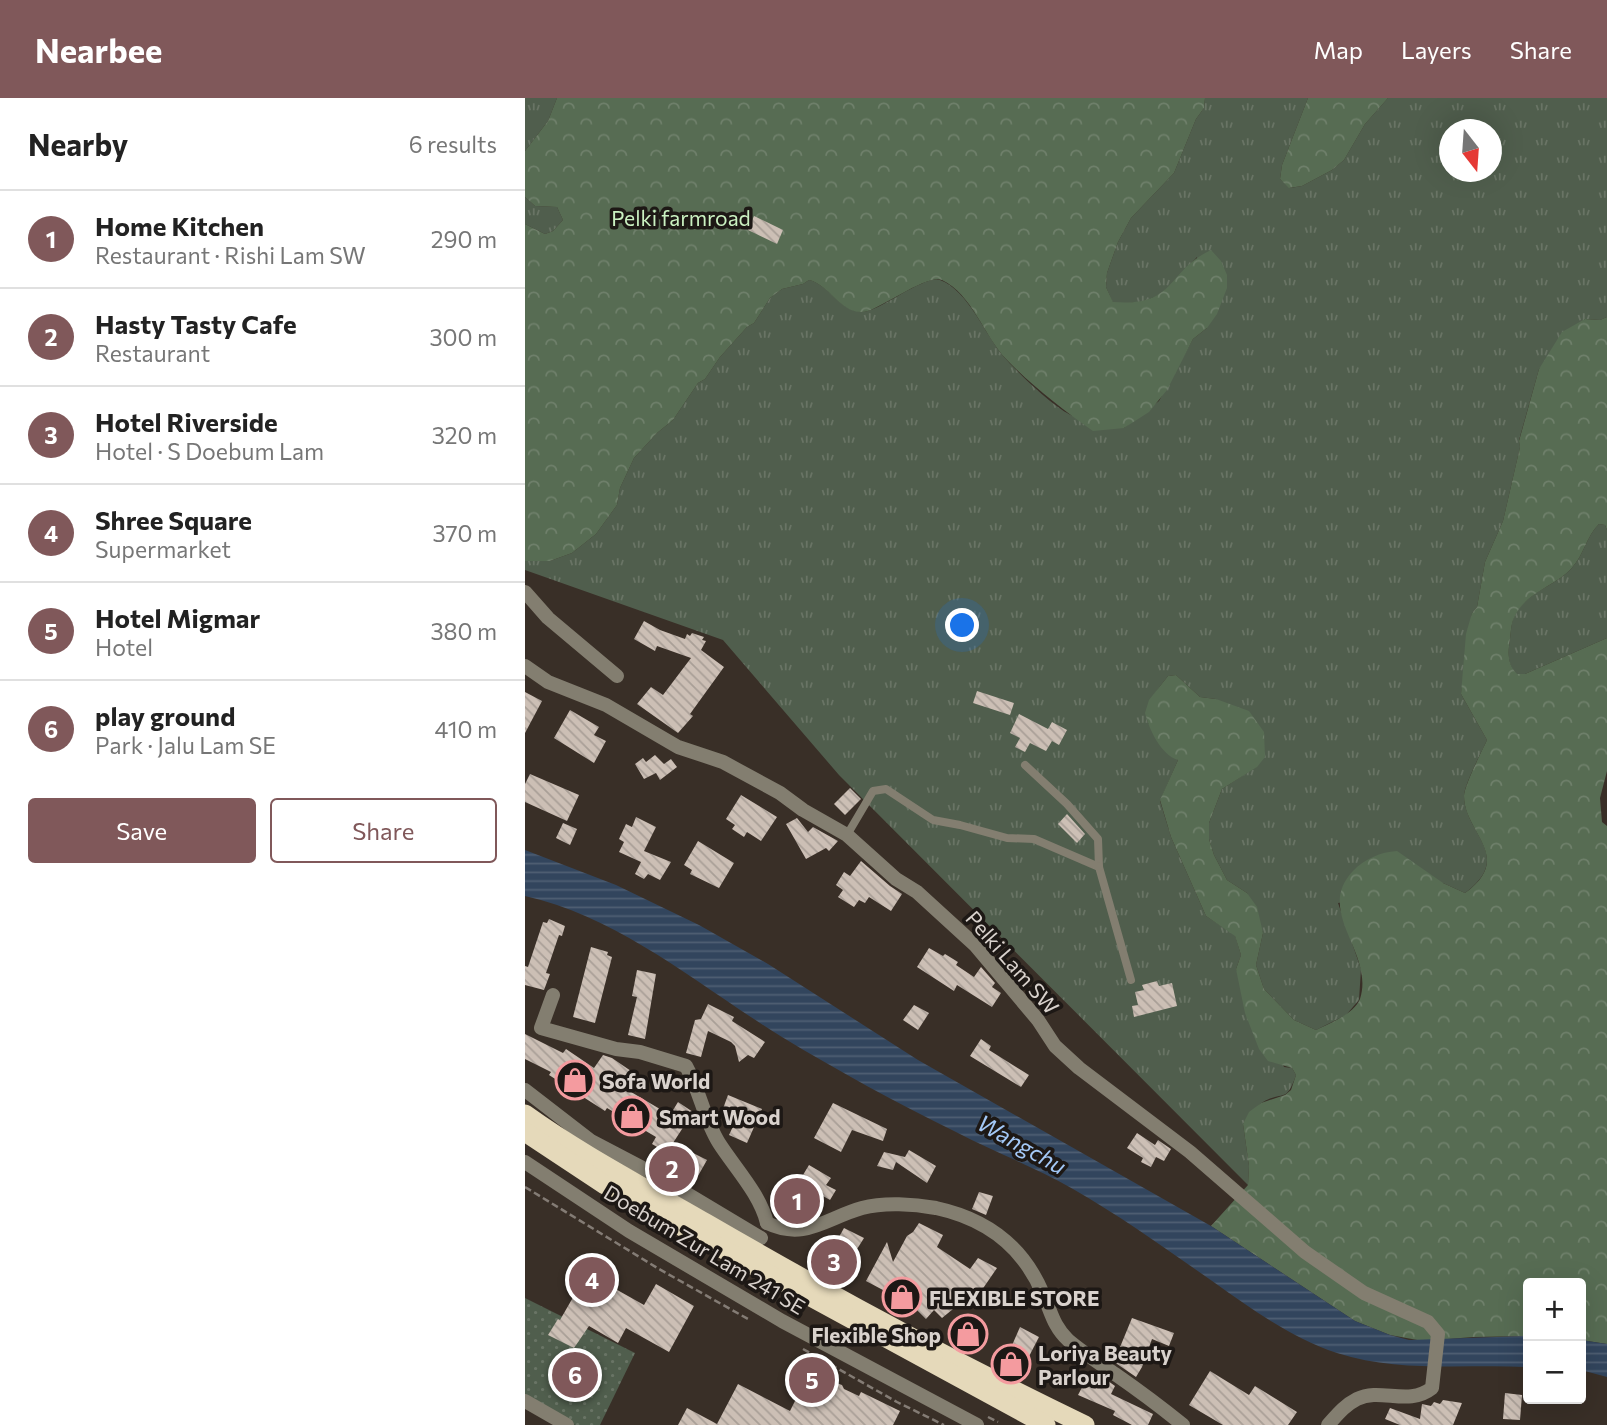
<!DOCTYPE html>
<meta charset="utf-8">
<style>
body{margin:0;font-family:Commissioner,sans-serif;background:#f2f2f2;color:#222}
.controls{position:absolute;right:21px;bottom:21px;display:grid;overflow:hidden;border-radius:7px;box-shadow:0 7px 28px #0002}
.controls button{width:63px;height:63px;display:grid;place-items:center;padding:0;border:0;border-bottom:2px solid #e0e0e0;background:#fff;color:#222;font:35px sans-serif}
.compass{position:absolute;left:914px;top:21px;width:63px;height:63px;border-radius:50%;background:#fff;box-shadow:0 7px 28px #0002;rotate:163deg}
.you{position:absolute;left:438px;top:528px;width:24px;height:24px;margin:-18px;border:5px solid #fff;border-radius:50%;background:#1a73e8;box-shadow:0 0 0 10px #1a73e833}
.badge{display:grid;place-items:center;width:46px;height:46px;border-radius:50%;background:#80585a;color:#fff;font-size:23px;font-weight:700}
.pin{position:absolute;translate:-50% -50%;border:4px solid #fff;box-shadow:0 2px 7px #0006}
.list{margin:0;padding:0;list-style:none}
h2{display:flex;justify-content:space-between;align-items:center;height:91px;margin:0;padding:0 28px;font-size:30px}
h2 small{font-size:23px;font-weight:400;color:#767676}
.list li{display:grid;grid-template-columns:46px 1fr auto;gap:21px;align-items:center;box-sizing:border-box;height:98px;padding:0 28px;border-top:2px solid #e0e0e0}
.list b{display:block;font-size:26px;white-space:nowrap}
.list p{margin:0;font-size:23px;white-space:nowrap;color:#767676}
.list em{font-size:23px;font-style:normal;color:#767676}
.actions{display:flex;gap:14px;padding:21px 28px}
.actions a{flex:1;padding:16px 0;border:2px solid #80585a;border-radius:7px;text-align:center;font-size:24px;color:#80585a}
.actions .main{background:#80585a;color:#fff}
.map{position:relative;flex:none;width:1082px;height:1327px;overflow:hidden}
header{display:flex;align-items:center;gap:42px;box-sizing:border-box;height:98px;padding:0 35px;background:#80585a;color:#fff}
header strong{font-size:33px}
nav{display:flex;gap:38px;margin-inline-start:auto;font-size:24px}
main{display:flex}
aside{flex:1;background:#fff}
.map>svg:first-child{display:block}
</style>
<header>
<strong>Nearbee</strong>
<nav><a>Map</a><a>Layers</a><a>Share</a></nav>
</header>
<main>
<aside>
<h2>Nearby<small>6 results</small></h2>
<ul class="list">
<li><span class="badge">1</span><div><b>Home Kitchen</b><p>Restaurant · Rishi Lam SW</p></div><em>290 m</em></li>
<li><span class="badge">2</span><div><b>Hasty Tasty Cafe</b><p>Restaurant</p></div><em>300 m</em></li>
<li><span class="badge">3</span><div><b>Hotel Riverside</b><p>Hotel · S Doebum Lam</p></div><em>320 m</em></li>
<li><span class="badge">4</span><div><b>Shree Square</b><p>Supermarket</p></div><em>370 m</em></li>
<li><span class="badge">5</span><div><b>Hotel Migmar</b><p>Hotel</p></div><em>380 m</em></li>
<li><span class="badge">6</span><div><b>play ground</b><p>Park · Jalu Lam SE</p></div><em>410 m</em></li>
</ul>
<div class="actions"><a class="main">Save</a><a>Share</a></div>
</aside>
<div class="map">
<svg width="1082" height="1327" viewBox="0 0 1082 1327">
<defs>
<pattern id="grass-tufts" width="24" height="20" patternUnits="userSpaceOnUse" patternTransform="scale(1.75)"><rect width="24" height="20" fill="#505e4d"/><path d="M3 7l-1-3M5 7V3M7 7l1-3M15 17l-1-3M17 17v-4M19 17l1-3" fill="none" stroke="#697465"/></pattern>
<pattern id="forest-crowns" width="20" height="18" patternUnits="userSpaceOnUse" patternTransform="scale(1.75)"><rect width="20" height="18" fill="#576c53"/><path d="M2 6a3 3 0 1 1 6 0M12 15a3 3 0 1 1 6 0" fill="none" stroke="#6f806b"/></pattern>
<pattern id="park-dots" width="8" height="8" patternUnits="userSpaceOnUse" patternTransform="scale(1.75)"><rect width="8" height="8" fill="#505e4d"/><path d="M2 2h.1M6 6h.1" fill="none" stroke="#697465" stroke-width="1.8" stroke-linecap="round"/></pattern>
<pattern id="water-rules" width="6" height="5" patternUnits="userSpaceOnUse" patternTransform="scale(1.75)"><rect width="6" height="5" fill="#32455d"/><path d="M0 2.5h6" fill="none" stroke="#4f5f73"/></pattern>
<pattern id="building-back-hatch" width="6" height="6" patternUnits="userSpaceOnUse" patternTransform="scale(1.75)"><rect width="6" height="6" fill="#ccbfb5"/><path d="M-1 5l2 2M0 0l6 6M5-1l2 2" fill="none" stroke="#a99f97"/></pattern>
</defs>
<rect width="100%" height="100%" fill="#392f27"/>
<g fill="url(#grass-tufts)" fill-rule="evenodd">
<polygon points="0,0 32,0 23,23 0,53"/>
<path d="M680,0H783L757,67L755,81L765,90L777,88L807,72L819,62L840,26L863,0H1082V219L1075,222L1060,221L1014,271L994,342L995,349L978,423L960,464L952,509L947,515L936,596L962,642C957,653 939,687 939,698C939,735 990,758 940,795L918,785L813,805L836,871L834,902L821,917L791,932L769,922L739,891L731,867L738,835L722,795L702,782L689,757L684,741V725L697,691L731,669L691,601L675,599L651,577L643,578C607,623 620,621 653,662L635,703L646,739L681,818L710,837L716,857L711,871L759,969L767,970L771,977C761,1006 759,992 738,1004C730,1008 724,1019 718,1026L724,1068L723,1087L314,677L198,542L0,472V463H25L47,455L71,436L92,407L95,390L109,360L132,335L148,322L173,285L180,281L195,259L222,229L229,225L245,200L257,191L278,186L284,182C306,187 316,218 343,213C359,209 401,177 415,182C443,192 460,237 479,259C492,274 530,311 548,318C564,324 583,326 599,330L634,303L668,241L682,230L672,159C643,190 635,208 588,205L581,189L582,175L593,144L606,120L649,75L671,21L679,10ZM925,32H967V74H925Z"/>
<polygon points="0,99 10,108 32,109 38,122 28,133 20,136 0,126"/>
<path d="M1074,426L1080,427L1082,432V540L1000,576H991C982,566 983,554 985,541C986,534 986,525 989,519C999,495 1029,489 1046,471C1059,457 1061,439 1074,426Z"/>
</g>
<g fill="url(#forest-crowns)">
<path d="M32,0H680L679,10L671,21L649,75L606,120L593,144L582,175L581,189L588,204C652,209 641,173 686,152L696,163L702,177V190L692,216L682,230L668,241L642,292L624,314L599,330L568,333C537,311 507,288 481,261C459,238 447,196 417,182C403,176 359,208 343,213C317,220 306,187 284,182L278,186L257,191L245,200L229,225L222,229L195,259L180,281L173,285L148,322L132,335L109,360L95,390L92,407L71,436L47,455L25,463H0V126L20,136L28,133L38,122L32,109L10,108L0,99V53L23,23Z"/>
<polygon points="783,0 863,0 840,26 819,62 807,72 777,88 764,90 755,81 757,67"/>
<path d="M1082,219V432L1080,427L1074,426C1061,439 1059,457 1046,471C1029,489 999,495 989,520C986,526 986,534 985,541C983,554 982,566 992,576H1000L1082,540V673L1075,700L1077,724L1082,728V1246L1056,1242V1185H1003V1238L948,1239L898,1243L865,1237L830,1223L686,1128L723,1087L724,1068L718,1026L724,1014L736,1005L760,997L766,992L771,977L767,970L743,963L734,951L720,915L711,871L716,857L710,838L681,818L646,739L635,702L653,662C636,657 624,631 620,615L624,602L643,578L651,577L675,599L691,601L724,613L739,634L740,659L732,669L697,691L684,725V741L689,757L702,782L722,795L732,809L738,835L731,867L739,891L769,922L791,932C805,925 829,916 835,901C850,854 789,814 828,773C839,761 856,754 872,753L918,785L940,795C990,759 939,735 939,698C939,688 957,653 962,642L936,596L941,536L947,515L952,509L960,464L978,423L995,349L994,343L1014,271L1037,234L1060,221L1075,222Z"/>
</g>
<polygon fill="url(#park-dots)" points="0,1200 110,1255 75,1327 50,1327 0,1298"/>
<g fill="url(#water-rules)">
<path d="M0,752L91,787L174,827L243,866L393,962L686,1128L830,1223L865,1237L884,1242L1003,1238V1269C939,1266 875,1275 812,1255C767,1240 728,1212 690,1185C644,1153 597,1119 548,1091C510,1069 469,1054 431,1034C372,1005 313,973 257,939C174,888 97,820 0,798Z"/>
<polygon points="1056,1242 1082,1246 1082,1279 1056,1272"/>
</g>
<g fill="url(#building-back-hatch)">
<polygon points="229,118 258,132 252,146 223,132"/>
<polygon points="119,523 135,532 160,541 162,536 165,538 167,535 179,539 177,542 181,543 176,552 199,569 165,616 168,618 153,635 112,606 126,589 138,597 166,560 132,548 130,553 109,541"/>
<polygon points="452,593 489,605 485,617 448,605"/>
<polygon points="0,594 17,603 0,635"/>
<polygon points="45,612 74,629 69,637 81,643 69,665 29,640"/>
<polygon points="494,616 523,631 527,624 542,632 534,647 527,643 521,653 505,645 500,654 490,649 495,640 485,635"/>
<polygon points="130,657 139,666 146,661 152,669 135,682 131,675 119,681 110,666 118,660 121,664"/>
<polygon points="5,676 54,697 42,723 0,704 0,686"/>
<polygon points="325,690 336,701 320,717 309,706"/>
<polygon points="216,697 252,719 236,743 222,734 219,739 207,731 210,727 201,721"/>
<polygon points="542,716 560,736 552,745 533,726"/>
<polygon points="111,719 131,729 119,753 146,764 135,782 123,776 119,781 110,776 116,764 94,754 99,744 94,741 101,726 107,729"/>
<polygon points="272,720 283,734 288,729 313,743 304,753 301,750 281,761 261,726"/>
<polygon points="38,725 52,731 45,747 31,740"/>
<polygon points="173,743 209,765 194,790 165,776 167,772 159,767"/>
<polygon points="336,763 365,788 377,796 366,813 344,799 340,805 334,802 329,809 313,799 318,792 311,787 319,774 325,778"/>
<polygon points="24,821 40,828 37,838 34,837 21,875 25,876 19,892 0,887 0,868 3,869 18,824 22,825"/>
<polygon points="66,849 83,854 82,857 87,859 70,925 48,919"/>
<polygon points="404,850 418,858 420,856 433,864 431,867 449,879 456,869 470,885 467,889 476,895 467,909 432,887 429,893 392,869"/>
<polygon points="112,872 131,876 120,941 103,937 112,899 107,898"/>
<polygon points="632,883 634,888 647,885 652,908 609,919 607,908 613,907 610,894 619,892 617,887"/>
<polygon points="183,906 209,919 207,923 240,944 229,960 223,957 214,964 210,948 206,944 183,933 176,959 161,955 170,922 176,921"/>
<polygon points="389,907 404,915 393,932 378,922"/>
<polygon points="0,936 38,955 41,951 69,970 78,957 87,960 106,973 96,988 145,1017 153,1004 168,1014 148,1045 182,1062 169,1085 141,1072 149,1059 127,1046 131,1039 82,1010 80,1013 24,977 26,974 0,961"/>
<polygon points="456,941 466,948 464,952 504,977 496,989 445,958"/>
<polygon points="203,997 237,1011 222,1045 204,1037 211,1022 196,1016"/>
<polygon points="308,1005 362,1031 358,1043 327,1032 316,1054 289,1040"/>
<polygon points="612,1035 630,1047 633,1042 646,1051 639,1063 631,1059 626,1069 616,1064 618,1060 602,1050"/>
<polygon points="384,1052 411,1068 402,1085 371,1064 368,1072 352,1068 359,1054 380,1059"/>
<polygon points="284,1067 306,1080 301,1087 311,1092 305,1102 298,1098 284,1120 261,1105"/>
<polygon points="454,1094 468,1098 461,1117 447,1111"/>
<polygon points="394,1125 418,1137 412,1149 445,1171 453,1160 472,1170 450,1202 444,1198 417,1220 409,1212 401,1221 388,1208 341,1183 362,1144 368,1164 382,1138 388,1134"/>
<polygon points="319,1130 339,1140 317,1175 299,1166"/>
<polygon points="62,1175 119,1207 131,1186 169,1208 144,1254 101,1230 93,1245 64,1228 49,1250 23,1237 33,1221 35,1222"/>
<polygon points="607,1220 649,1235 644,1248 627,1241 617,1269 611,1279 582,1259 587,1250 593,1254"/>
<polygon points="495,1229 514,1239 498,1270 481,1261"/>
<polygon points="285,1273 290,1276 294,1274 299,1277 300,1281 317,1287 319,1291 334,1298 336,1294 375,1313 368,1327 153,1327 162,1310 192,1326 213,1286 265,1313"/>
<polygon points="685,1273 724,1297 730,1288 772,1314 763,1327 698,1327 664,1307"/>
<polygon points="572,1275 590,1288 586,1296 628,1316 623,1327 607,1327 588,1317 590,1313 553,1297 564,1276 570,1279"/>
<polygon points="980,1295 997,1297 995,1322 978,1321"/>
<polygon points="918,1302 937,1305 928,1327 875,1327 860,1321 865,1310 895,1321 897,1306 906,1308 909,1304 915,1306"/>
</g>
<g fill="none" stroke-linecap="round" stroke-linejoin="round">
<g stroke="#847c75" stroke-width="2.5" stroke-dasharray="7 3.5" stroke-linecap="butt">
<polyline points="0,1089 134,1171 223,1221"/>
<polyline points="278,1251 372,1304 419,1327"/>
<polyline points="463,1319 473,1324"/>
</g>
<g stroke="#837e70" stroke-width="8">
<polyline points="500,667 542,706 573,741 574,769 606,882"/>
<polyline points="322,737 348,693 361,691 408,722 435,727 482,740 509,741 574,769"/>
</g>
<g stroke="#837e70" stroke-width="14">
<polyline points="0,494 23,520 92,578"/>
<path d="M0,568L23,584L81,607L153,649L198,664L255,695L278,712L322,737L371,781L392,794L450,847L513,922L530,948L554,970L665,1054L780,1154L839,1195L903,1224L913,1236L907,1290C883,1309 856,1289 832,1301C820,1307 812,1317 803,1327"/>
<path d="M28,897L16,930L91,951L115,954L161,968C175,993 179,1021 194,1045C210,1070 235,1096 242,1125"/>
<polyline points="0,992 66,1043 129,1076 236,1140"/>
<polyline points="0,1064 104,1133 257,1223 452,1327"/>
<path d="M242,1125C280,1143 301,1120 337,1110C359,1104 389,1106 411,1110C462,1121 498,1148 518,1196C526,1213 528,1228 543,1242C557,1254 574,1265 590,1276C613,1292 636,1309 658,1327"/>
<polyline points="0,1303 42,1327"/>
</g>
<g stroke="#e5d9ba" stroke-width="19">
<path d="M0,1016C57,1057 121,1090 181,1125C305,1197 431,1265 560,1327"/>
<polyline points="0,1034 80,1087 521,1327"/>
</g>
</g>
<defs>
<symbol id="shop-ring" viewBox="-11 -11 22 22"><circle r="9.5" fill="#1d1815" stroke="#f49b9f" stroke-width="1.5"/><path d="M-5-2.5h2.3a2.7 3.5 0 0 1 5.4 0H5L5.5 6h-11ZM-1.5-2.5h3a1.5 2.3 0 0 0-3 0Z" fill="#f49b9f"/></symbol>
</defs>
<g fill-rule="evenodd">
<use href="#shop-ring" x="28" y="960" width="44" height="44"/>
<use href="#shop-ring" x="85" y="996" width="44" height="44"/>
<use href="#shop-ring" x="355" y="1177" width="44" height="44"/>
<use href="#shop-ring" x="421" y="1214" width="44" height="44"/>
<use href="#shop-ring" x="464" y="1244" width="44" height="44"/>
</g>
<g text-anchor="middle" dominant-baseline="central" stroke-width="7" stroke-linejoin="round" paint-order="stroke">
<g font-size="21" fill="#caf1c1" stroke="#1d1815">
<text x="156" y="119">Pelki farmroad</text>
</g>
<g font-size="21" fill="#d9d2cd" stroke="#1d1815">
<text transform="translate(488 864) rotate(49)">Pelki Lam SW</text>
<text transform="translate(180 1151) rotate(31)">Doebum Zur Lam 241 SE</text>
</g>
<g font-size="21" font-weight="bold" fill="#d9d2cd" stroke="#1d1815" text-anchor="start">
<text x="77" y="982">Sofa World</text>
<text x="134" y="1018">Smart Wood</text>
<text x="404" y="1199">FLEXIBLE STORE</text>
<text x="416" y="1236" text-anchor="end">Flexible Shop</text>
<text x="513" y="1254">Loriya Beauty<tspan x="513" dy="24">Parlour</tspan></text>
</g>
<g font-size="23" font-style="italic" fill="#a3c8f6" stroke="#1d1815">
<text transform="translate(497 1046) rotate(29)">Wangchu</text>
</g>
</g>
</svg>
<div class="controls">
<button>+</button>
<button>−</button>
</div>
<svg class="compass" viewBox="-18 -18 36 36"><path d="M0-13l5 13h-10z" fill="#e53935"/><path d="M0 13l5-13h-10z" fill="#767676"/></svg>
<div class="you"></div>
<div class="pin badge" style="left:272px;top:1103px">1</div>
<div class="pin badge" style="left:147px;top:1071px">2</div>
<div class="pin badge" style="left:309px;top:1164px">3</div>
<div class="pin badge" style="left:67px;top:1182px">4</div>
<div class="pin badge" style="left:287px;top:1282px">5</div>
<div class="pin badge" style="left:50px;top:1277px">6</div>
</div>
</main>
